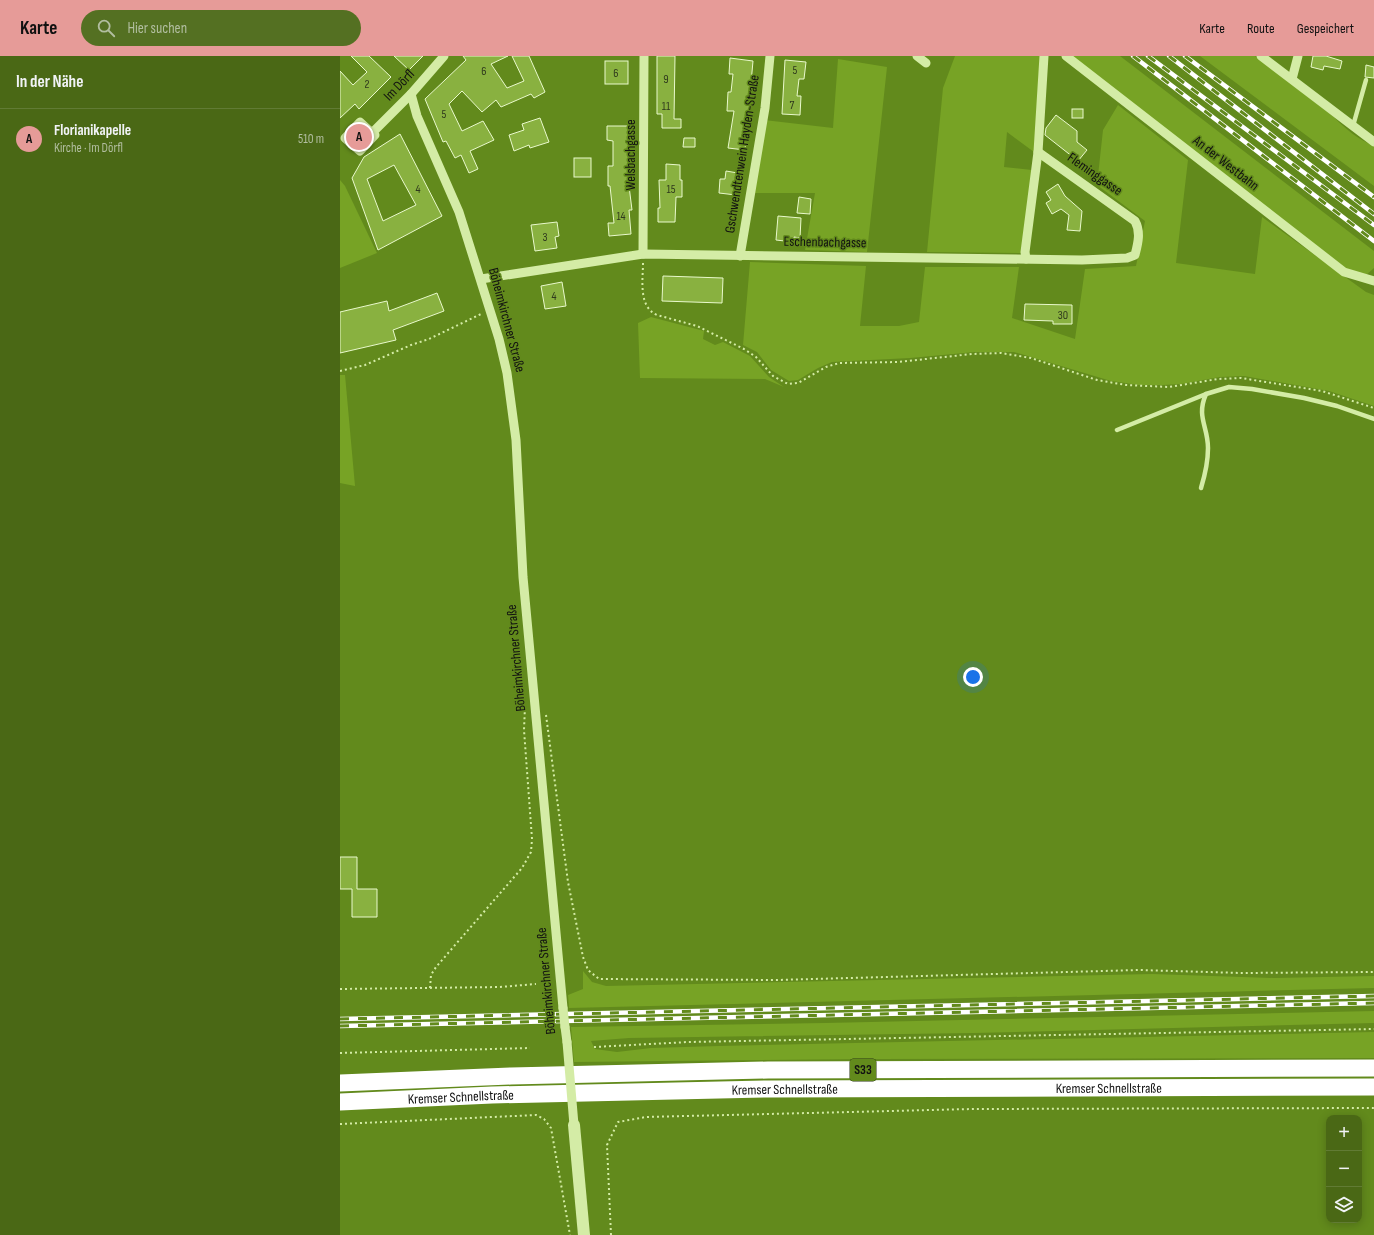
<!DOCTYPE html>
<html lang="de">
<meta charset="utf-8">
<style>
body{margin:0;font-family:"Sofia Sans Condensed",sans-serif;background:#547022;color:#f1f3f6}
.controls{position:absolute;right:12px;bottom:12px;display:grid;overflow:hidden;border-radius:8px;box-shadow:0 2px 10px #0003}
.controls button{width:36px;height:36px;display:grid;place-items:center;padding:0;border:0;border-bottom:1px solid #617b34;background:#4a6815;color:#f1f3f6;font:20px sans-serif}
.you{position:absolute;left:633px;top:621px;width:14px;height:14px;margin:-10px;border:3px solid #fff;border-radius:50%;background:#1a73e8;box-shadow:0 0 0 6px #1a73e833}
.badge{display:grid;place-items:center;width:26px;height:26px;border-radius:50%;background:#e69b98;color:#111;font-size:13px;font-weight:700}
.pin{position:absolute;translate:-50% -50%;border:2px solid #fff;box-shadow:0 1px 4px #0006}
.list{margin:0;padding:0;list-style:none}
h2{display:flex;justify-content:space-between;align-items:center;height:52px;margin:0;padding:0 16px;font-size:17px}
h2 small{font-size:13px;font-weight:400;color:#b2bea0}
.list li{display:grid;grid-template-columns:26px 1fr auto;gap:12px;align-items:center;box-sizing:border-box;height:60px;padding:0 16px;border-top:1px solid #617b34}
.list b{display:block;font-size:15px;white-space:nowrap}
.list p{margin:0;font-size:13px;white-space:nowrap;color:#b2bea0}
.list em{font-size:13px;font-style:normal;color:#b2bea0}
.icon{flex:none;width:22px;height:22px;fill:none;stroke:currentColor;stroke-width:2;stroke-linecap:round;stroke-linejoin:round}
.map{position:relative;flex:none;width:1034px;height:1179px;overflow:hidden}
header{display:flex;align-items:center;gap:24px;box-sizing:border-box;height:56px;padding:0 20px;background:#e69b98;color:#111}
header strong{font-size:19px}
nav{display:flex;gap:22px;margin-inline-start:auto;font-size:14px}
.search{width:280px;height:36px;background:#547022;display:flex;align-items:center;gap:10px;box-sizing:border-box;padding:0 14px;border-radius:22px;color:#b2bea0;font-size:15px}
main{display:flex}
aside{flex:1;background:#4a6815}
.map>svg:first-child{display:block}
</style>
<header>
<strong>Karte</strong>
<div class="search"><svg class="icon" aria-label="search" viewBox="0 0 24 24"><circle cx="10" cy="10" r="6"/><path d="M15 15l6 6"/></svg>Hier suchen</div>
<nav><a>Karte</a><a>Route</a><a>Gespeichert</a></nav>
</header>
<main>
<aside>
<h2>In der Nähe<small></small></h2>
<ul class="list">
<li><span class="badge">A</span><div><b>Florianikapelle</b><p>Kirche · Im Dörfl</p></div><em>510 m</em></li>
</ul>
</aside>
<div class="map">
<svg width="1034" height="1179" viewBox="0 0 1034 1179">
<rect width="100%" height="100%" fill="#628a1c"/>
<g fill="#77a325">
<polygon points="615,0 700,0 694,96 667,76 664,111 692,114 681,197 587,196 603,32"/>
<polygon points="732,0 780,0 1034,195 1034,212 1025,220 1008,214"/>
<path d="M860,0H915L994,61C1005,73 1018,83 1034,90V130Z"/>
<polygon points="498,3 547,11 527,196 465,194 475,137 414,137 424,64 493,72"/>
<polygon points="778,49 848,104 836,207 915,218 922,161 1026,236 1034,239 1034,350 989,335 904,320 880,321 841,328 823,329 799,329 771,325 674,296 635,296 570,302 492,306 478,312 458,324 449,325 431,314 417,296 403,289 410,206 526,210 520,270 559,270 579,266 585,211 679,211 672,262 735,283 745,213 796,210 805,165 757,129 763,74"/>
<polygon points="0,124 5,130 37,197 0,212"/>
<polygon points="311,261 364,275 363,283 375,289 383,286 410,300 429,321 444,331 425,323 300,322 298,267"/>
<polygon points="0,319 5,319 15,430 0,427"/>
<polygon points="243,915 252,926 266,930 812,918 934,922 1034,920 1034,932 229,952 228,939 243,933"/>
<polygon points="1034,955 1034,967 634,977 289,982 251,985 255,993 277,996 311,992 379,990 1034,976 1034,1002 530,1003 234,1006 231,971 485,967"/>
</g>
<g fill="#89b140" stroke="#e9f9cc" fill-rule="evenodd">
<polygon points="11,0 29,0 51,21 19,53 15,48 0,62 0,15 13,29 27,16"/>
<polygon points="54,0 83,0 69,14"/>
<polygon points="123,0 168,0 151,8 167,32 184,25 172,0 189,0 205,36 194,42 191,38 161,51 156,44 142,56 122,35 109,48 122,75 143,65 154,84 130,95 138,113 129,117 121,99 115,102 106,85 103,86 85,43 126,4"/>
<polygon points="317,0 335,0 334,63 341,63 341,72 322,72 322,58 317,58"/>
<polygon points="973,0 986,0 1002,5 1000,13 984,10 983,14 971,11"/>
<polygon points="390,2 413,5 405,94 388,92 394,55 387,55 388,36 391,36 393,18 389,18"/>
<polygon points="445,4 466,6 464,23 459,23 457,40 461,40 460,59 442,58"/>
<rect x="265" y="5" width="23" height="23"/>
<polygon points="1026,9 1034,11 1034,22 1025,21"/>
<rect x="732" y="53" width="11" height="9"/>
<polygon points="716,59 737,75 737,86 747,94 738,105 705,79 706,72"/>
<polygon points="200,62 209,86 190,92 189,89 174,95 169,79 184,74 182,68"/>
<polygon points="267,70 291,70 289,130 292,154 289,154 291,178 269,180 268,167 274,167 270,130 268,130 268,110 273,110 273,85 267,84"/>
<path d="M60,78L102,160L38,194L12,122L24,101ZM54,109L76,149L43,165L27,123Z"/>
<polygon points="344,82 355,82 355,91 343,91"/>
<rect x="234" y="102" width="17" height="19"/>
<polygon points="326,108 340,109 340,124 342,124 342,141 336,141 335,166 318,166 318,152 320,152 319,124 326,124"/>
<polygon points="386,115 398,117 396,139 379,137 380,123 385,123"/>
<polygon points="718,128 725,140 742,155 740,175 727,174 729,159 721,153 712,158 706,147 711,144 706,136"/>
<polygon points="459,141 471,143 470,158 457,157"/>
<polygon points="438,160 461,162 460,182 454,181 453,186 436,184"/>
<polygon points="217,166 219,180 215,181 217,192 195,195 191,169"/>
<polygon points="323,220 383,222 382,247 322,245"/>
<polygon points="222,226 226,250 205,253 201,230"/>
<polygon points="97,237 104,255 53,274 56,284 0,297 0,256 47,245 49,255"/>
<polygon points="685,248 732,249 732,268 713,268 713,265 684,264"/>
<polygon points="0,801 17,801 17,833 37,833 37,861 12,861 12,833 0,833"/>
</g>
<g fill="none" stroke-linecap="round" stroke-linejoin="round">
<g stroke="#d4eca6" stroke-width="2" stroke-dasharray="2 3" stroke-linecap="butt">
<path d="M303,207C303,223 298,251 317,259L357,270L404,293L416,301L433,320L448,328L458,327L486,311L499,307L558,306L632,298L661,297L691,302L757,324L786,329L829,331L878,323L901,322L982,335L1034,352"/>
<polyline points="0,315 25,309 71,289 89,283 141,258"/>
<polyline points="206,659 228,826 243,901 248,914 259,923 437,924 799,914 902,917 1034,916"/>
<polyline points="90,932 91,919 96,911 182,812 191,796 192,783 184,674 185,650"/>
<polyline points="0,933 160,931 196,928"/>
<polyline points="254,991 348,986 1034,973"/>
<polyline points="0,997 190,992"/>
<polyline points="0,1068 196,1059 204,1063 211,1072 230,1179"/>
<polyline points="271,1179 267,1089 278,1066 306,1061 632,1053 1034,1052"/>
</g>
<g stroke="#d4eca6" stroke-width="4.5">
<polyline points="1013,70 1026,24"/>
<polyline points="777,374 866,338 889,331 912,333 964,342 997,350 1034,363"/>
<path d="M861,432C865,419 868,406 868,392C868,370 856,361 866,338"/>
</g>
<g stroke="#d4eca6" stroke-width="9">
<polyline points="577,0 586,7"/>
<polyline points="726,0 1004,216 1034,225"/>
<polyline points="921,0 1034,86"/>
<polyline points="952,23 958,0"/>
<polyline points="71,38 77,60 119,156 159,283 167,317 176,384 183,521 223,952"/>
<polyline points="32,77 20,66 5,82 20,95 35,79 32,77 71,38 104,0"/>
<polyline points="303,198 304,0"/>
<polyline points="400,200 425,52 430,0"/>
<polyline points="686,203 685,196 698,96 704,0"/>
<path d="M141,223L303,198L742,204L787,202L795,199C798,187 801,176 795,165L698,96"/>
<polyline points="225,971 227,986"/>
</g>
<polyline stroke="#d4eca6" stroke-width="12" points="234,1069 244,1179"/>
<g stroke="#fff" stroke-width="17">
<polyline points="0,1027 171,1020 428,1014 1034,1012"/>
<path id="s1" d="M0,1046L152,1039L427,1033L1034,1031"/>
</g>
<defs>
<g id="rail">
<polyline points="793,0 1034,185"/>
<polyline points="808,0 1034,169"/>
<polyline points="829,0 1034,158"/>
<polyline points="845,0 1034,141"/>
<polyline points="0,963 1034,940"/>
<polyline points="0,970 1034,947"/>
</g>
</defs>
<use href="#rail" stroke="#fff" stroke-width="4.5"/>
<use href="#rail" stroke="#628a1c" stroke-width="3" stroke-dasharray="9" stroke-linecap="butt"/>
<g stroke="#d4eca6" stroke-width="9">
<polyline points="223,952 225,971"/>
<polyline points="227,986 234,1069"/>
</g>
</g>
<g text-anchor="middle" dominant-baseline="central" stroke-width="3" stroke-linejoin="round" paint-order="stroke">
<g font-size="12" fill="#2f391d">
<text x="455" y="14">5</text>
<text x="144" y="15">6</text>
<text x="276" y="17">6</text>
<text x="326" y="23">9</text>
<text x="27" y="28">2</text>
<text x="452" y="49">7</text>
<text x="326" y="50">11</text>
<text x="104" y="58">5</text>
<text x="78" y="133">4</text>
<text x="331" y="133">15</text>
<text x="281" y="160">14</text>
<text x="205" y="181">3</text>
<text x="214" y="240">4</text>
<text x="723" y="259">30</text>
</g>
<rect fill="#628a1c" stroke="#293514" stroke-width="1" x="510" y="1003" width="26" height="22" rx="3"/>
<g font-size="13" font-weight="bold" fill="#111">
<text x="523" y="1014">S33</text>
</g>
<g font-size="14" fill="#111" stroke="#628a1c">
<text transform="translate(59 29) rotate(-46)">Im Dörfl</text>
<text transform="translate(402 98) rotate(-81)">Gschwendtenwein Hayden-Straße</text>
<text transform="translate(290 99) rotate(-90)">Welsbachgasse</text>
<text transform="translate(886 107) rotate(38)">An der Westbahn</text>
<text transform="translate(755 118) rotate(35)">Fleminggasse</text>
<text transform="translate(485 186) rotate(1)">Eschenbachgasse</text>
<text transform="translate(167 264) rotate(75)">Böheimkirchner Straße</text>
<text transform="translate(176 602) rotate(-95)">Böheimkirchner Straße</text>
<text transform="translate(206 925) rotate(-95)">Böheimkirchner Straße</text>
<text stroke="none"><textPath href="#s1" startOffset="769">Kremser Schnellstraße</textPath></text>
<text stroke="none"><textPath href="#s1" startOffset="445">Kremser Schnellstraße</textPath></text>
<text stroke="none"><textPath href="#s1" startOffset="121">Kremser Schnellstraße</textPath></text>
</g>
</g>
</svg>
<div class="controls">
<button>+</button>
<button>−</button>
<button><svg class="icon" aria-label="layers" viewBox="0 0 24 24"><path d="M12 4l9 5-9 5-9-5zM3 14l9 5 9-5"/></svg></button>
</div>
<div class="you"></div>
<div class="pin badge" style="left:19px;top:81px">A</div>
</div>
</main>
